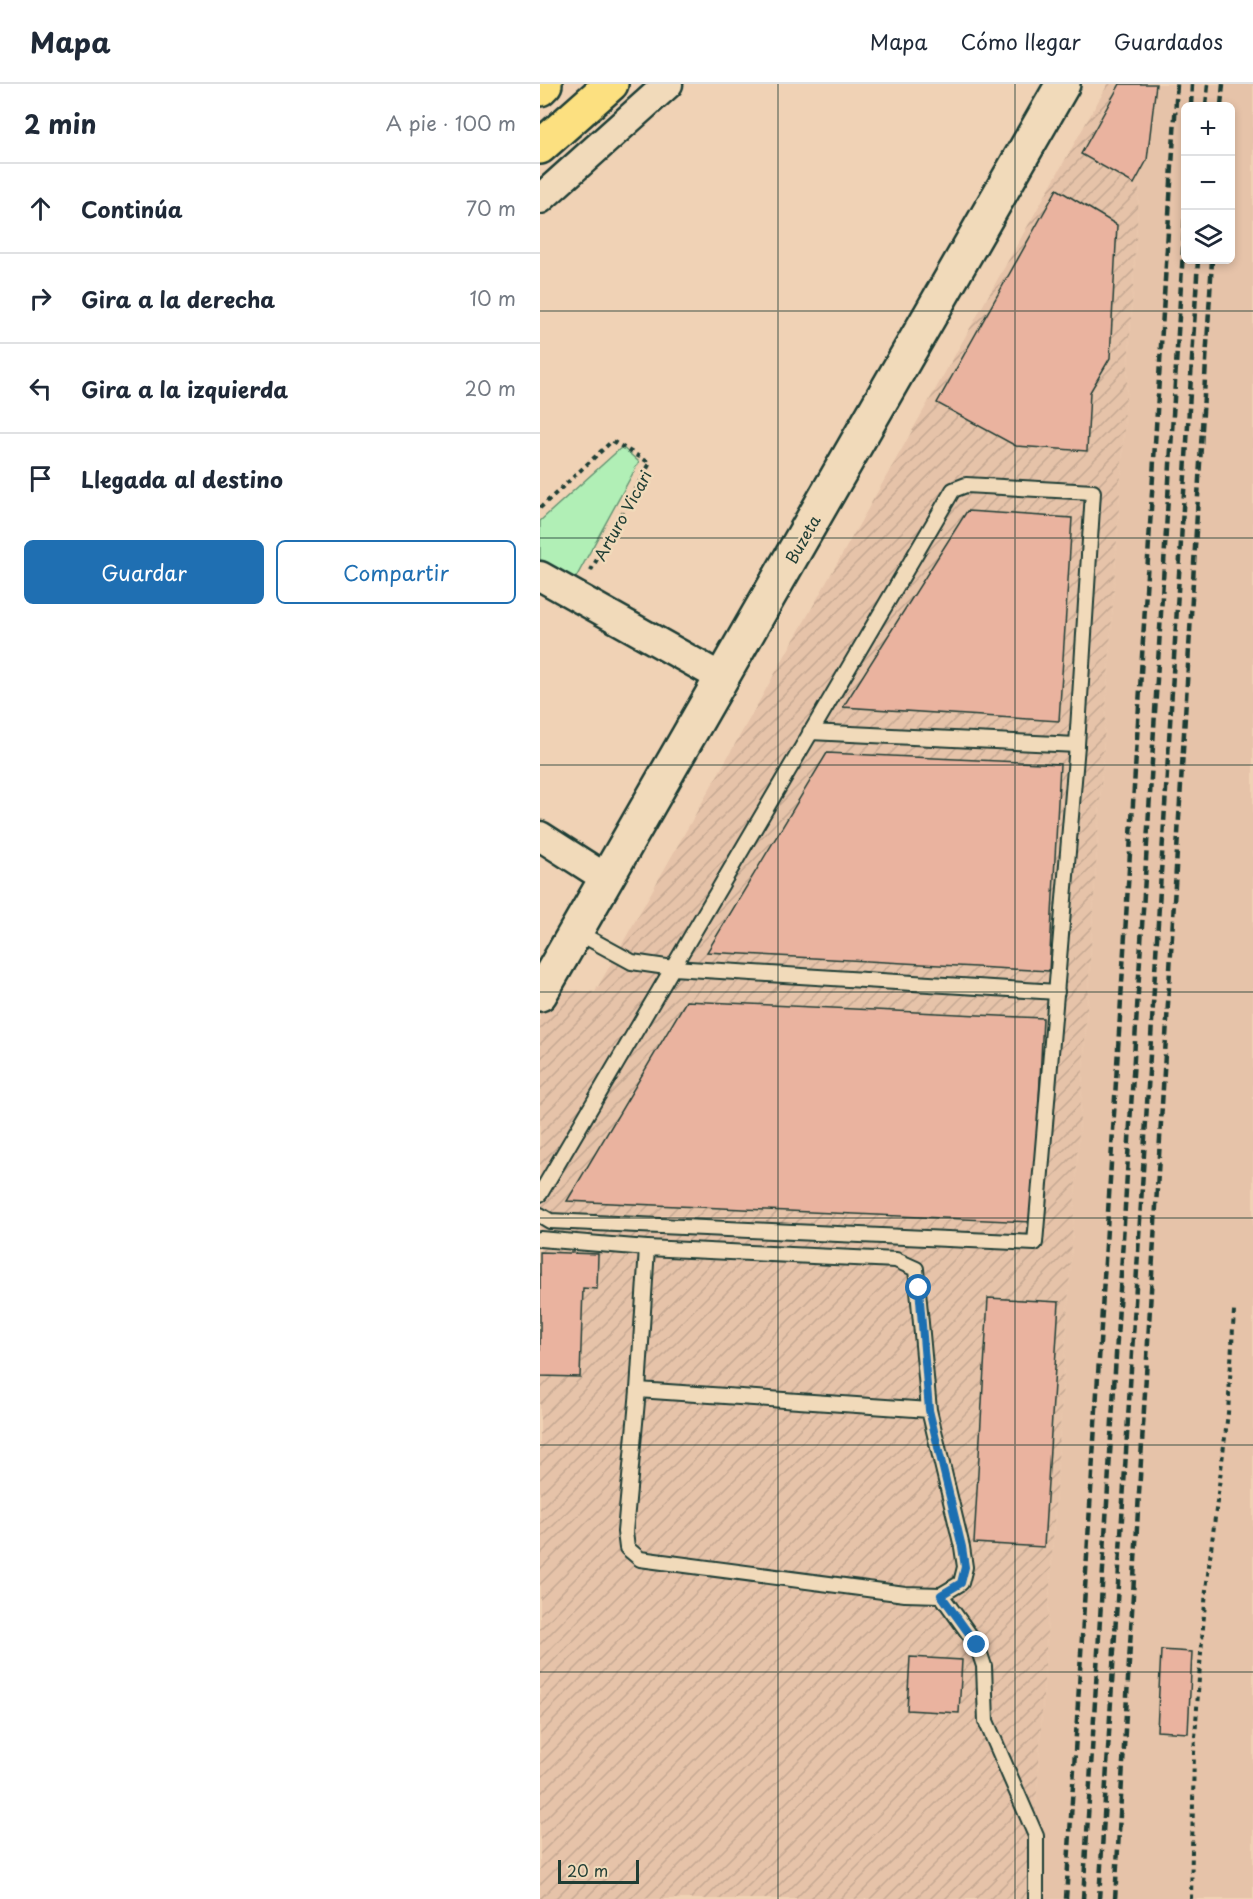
<!DOCTYPE html>
<html lang="es">
<meta charset="utf-8">
<style>
body{margin:0;font-family:"Playpen Sans",sans-serif;background:#f6f6f7;color:#1f2937}
.controls{position:absolute;right:18px;top:18px;display:grid;overflow:hidden;border-radius:9px;box-shadow:0 3px 9px #0003}
.controls button{width:54px;height:54px;display:grid;place-items:center;padding:0;border:0;border-bottom:2px solid #e0e1e3;background:#fff;color:#1f2937;font:30px sans-serif}
.scale{position:absolute;left:18px;bottom:15px;width:81px;box-sizing:border-box;padding-left:6px;border:3px solid #1f3d34;border-top:0;font-size:16px;line-height:21px;white-space:nowrap;color:#1f3d34;-webkit-text-stroke:4px #f1daba;paint-order:stroke}
.stop{position:absolute;width:18px;height:18px;margin:-14px;border:4px solid #1f6fb2;border-radius:50%;background:#fff}
.stop.end{background:#1f6fb2;border-color:#fff;box-shadow:0 2px 6px #0008}
.list{margin:0;padding:0;list-style:none}
h2{display:flex;justify-content:space-between;align-items:center;height:78px;margin:0;padding:0 24px;font-size:26px}
h2 small{font-size:20px;font-weight:400;color:#747a83}
.list li{display:grid;grid-template-columns:39px 1fr auto;gap:18px;align-items:center;box-sizing:border-box;height:90px;padding:0 24px;border-top:2px solid #e0e1e3}
.list b{display:block;font-size:22px;white-space:nowrap}
.list em{font-size:20px;font-style:normal;color:#747a83}
.actions{display:flex;gap:12px;padding:18px 24px}
.actions a{flex:1;padding:14px 0;border:2px solid #1f6fb2;border-radius:9px;text-align:center;font-size:21px;color:#1f6fb2}
.actions .main{background:#1f6fb2;color:#fff}
.icon{flex:none;width:33px;height:33px;fill:none;stroke:currentColor;stroke-width:2;stroke-linecap:round;stroke-linejoin:round}
.map{position:relative;flex:none;width:713px;height:1815px;overflow:hidden}
header{display:flex;align-items:center;gap:36px;box-sizing:border-box;height:84px;padding:0 30px;background:#fff;border-bottom:2px solid #e0e1e3}
header strong{font-size:28px}
nav{display:flex;gap:33px;margin-inline-start:auto;font-size:21px}
main{display:flex}
aside{flex:1;background:#fff}
.map>svg:first-child{display:block}
</style>
<header>
<strong>Mapa</strong>
<nav><a>Mapa</a><a>Cómo llegar</a><a>Guardados</a></nav>
</header>
<main>
<aside>
<h2>2 min<small>A pie · 100 m</small></h2>
<ul class="list">
<li><svg class="icon" aria-label="ahead" viewBox="0 0 24 24"><path d="M12 20V5M6 11l6-6 6 6"/></svg><div><b>Continúa</b></div><em>70 m</em></li>
<li><svg class="icon" aria-label="right" viewBox="0 0 24 24"><path d="M7 20v-9h11M14 6l5 5-5 5"/></svg><div><b>Gira a la derecha</b></div><em>10 m</em></li>
<li><svg class="icon" aria-label="left" viewBox="0 0 24 24"><path d="M17 20v-9H6M10 6l-5 5 5 5"/></svg><div><b>Gira a la izquierda</b></div><em>20 m</em></li>
<li><svg class="icon" aria-label="arrive" viewBox="0 0 24 24"><path d="M6 21V4h12l-3 4 3 4H6"/></svg><div><b>Llegada al destino</b></div></li>
</ul>
<div class="actions"><a class="main">Guardar</a><a>Compartir</a></div>
</aside>
<div class="map">
<svg width="713" height="1815" viewBox="0 0 713 1815">
<defs>
<pattern id="industrial-furrows" width="10" height="10" patternUnits="userSpaceOnUse" patternTransform="scale(1.5)"><rect width="10" height="10" fill="#e6c3a9"/><path d="M-1 1l2-2M0 10L10 0M9 11l2-2" fill="none" stroke="#c5a892"/></pattern>
</defs>
<rect width="100%" height="100%" fill="#f0d2b5"/>
<filter id="ink" filterUnits="userSpaceOnUse"><feTurbulence type="fractalNoise" baseFrequency=".0167" numOctaves="2"/><feDisplacementMap in="SourceGraphic" scale="12" xChannelSelector="R" yChannelSelector="G"/><feConvolveMatrix kernelMatrix="1 2 1 2 8 2 1 2 1" color-interpolation-filters="sRGB"/></filter>
<g filter="url(#ink)">
<path fill="#e6c3a9" fill-rule="evenodd" d="M606,0H713V1815H490ZM646,22H690V176H646Z"/>
<polygon fill="url(#industrial-furrows)" points="568,0 606,0 490,1815 0,1815 0,904 55,908"/>
<polygon fill="#b1efb6" stroke="#689675" stroke-width="1.5" points="82,363 99,378 33,499 0,480 0,437"/>
<g fill="#eab39f" stroke="#1f3d34" stroke-width="1.5">
<polygon points="580,0 616,0 607,76 594,100 541,70"/>
<polygon points="517,105 577,141 570,274 550,308 547,367 476,362 397,319"/>
<polygon points="427,427 532,434 519,637 303,623"/>
<polygon points="287,669 520,680 509,887 167,868"/>
<polygon points="146,917 503,934 493,1138 27,1117"/>
<polygon points="0,1168 58,1170 57,1205 43,1204 40,1293 0,1292"/>
<polygon points="448,1214 519,1218 504,1463 434,1459"/>
<polygon points="621,1566 652,1568 648,1649 617,1647"/>
<polygon points="370,1573 422,1576 419,1629 367,1626"/>
</g>
<g fill="none" stroke-linecap="round" stroke-linejoin="round">
<defs>
<g id="service">
<polyline points="270,648 537,661"/>
<polyline points="37,848 92,878 133,884 517,908"/>
<polyline points="0,1110 413,406 426,401 553,408 537,661 495,1159 10,1137 0,1131"/>
<polyline points="0,1155 107,1164"/>
<polyline points="98,1306 85,1448 87,1464 100,1475 365,1510 401,1511 437,1561 444,1582 446,1637 496,1752 496,1815"/>
<polyline points="389,1326 98,1306 107,1164 356,1176 376,1185 389,1326 422,1463 425,1483 421,1499 401,1511"/>
</g>
<g id="minor">
<polyline points="0,115 128,0"/>
<polyline points="0,492 182,594"/>
<polyline points="0,752 67,795"/>
</g>
<polyline id="tertiary" points="0,910 523,0"/>
<g id="primary">
<polyline points="0,5 5,0"/>
<polyline points="0,63 71,0"/>
</g>
</defs>
<use href="#service" stroke="#1f3d34" stroke-width="18"/>
<use href="#minor" stroke="#1f3d34" stroke-width="33"/>
<use href="#tertiary" stroke="#1f3d34" stroke-width="38"/>
<use href="#primary" stroke="#1f3d34" stroke-width="38"/>
<g stroke="#1f3d34" stroke-width="4" stroke-dasharray="4.5 4.5" stroke-linecap="butt">
<polyline points="0,424 72,357 110,379 50,488"/>
<polyline points="651,1815 654,1669 659,1594 666,1506 688,1329 694,1227"/>
</g>
<use href="#service" stroke="#f1daba" stroke-width="14"/>
<use href="#minor" stroke="#f1daba" stroke-width="28"/>
<use href="#tertiary" stroke="#f1daba" stroke-width="33"/>
<use href="#primary" stroke="#fce080" stroke-width="33"/>
<g stroke="#1f3d34" stroke-width="4.5" stroke-dasharray="9 4.5" stroke-linecap="butt">
<polyline points="651,22 652,0"/>
<polyline points="666,22 668,0"/>
<polyline points="681,22 683,0"/>
<polyline points="526,1815 637,0"/>
<polyline points="543,1815 646,117"/>
<polyline points="559,1815 658,176"/>
<polyline points="575,1815 672,176"/>
</g>
</g>
</g>
<g fill="none" stroke-linecap="round" stroke-linejoin="round" filter="url(#ink)">
<polyline stroke="#1f6fb2" stroke-width="8" points="379,1204 389,1326 422,1463 425,1483 421,1499 401,1511 437,1561"/>
</g>
<path fill="none" stroke="#1f3d34" stroke-width="1.5" stroke-opacity="0.55" d="M238,0V1815M475,0V1815M0,227H713M0,454H713M0,681H713M0,908H713M0,1134H713M0,1361H713M0,1588H713"/>
<g text-anchor="middle" dominant-baseline="central" stroke-width="5" stroke-linejoin="round" paint-order="stroke">
<g font-size="16" fill="#1f3d34" stroke="#f1daba">
<text transform="translate(82 431) rotate(-61)">Arturo Vicari</text>
<text transform="translate(262 455) rotate(-60)">Buzeta</text>
</g>
</g>
</svg>
<div class="controls">
<button>+</button>
<button>−</button>
<button><svg class="icon" aria-label="layers" viewBox="0 0 24 24"><path d="M12 4l9 5-9 5-9-5zM3 14l9 5 9-5"/></svg></button>
</div>
<div class="scale">20 m</div>
<div class="stop" style="left:379px;top:1204px"></div>
<div class="stop end" style="left:437px;top:1561px"></div>
</div>
</main>
